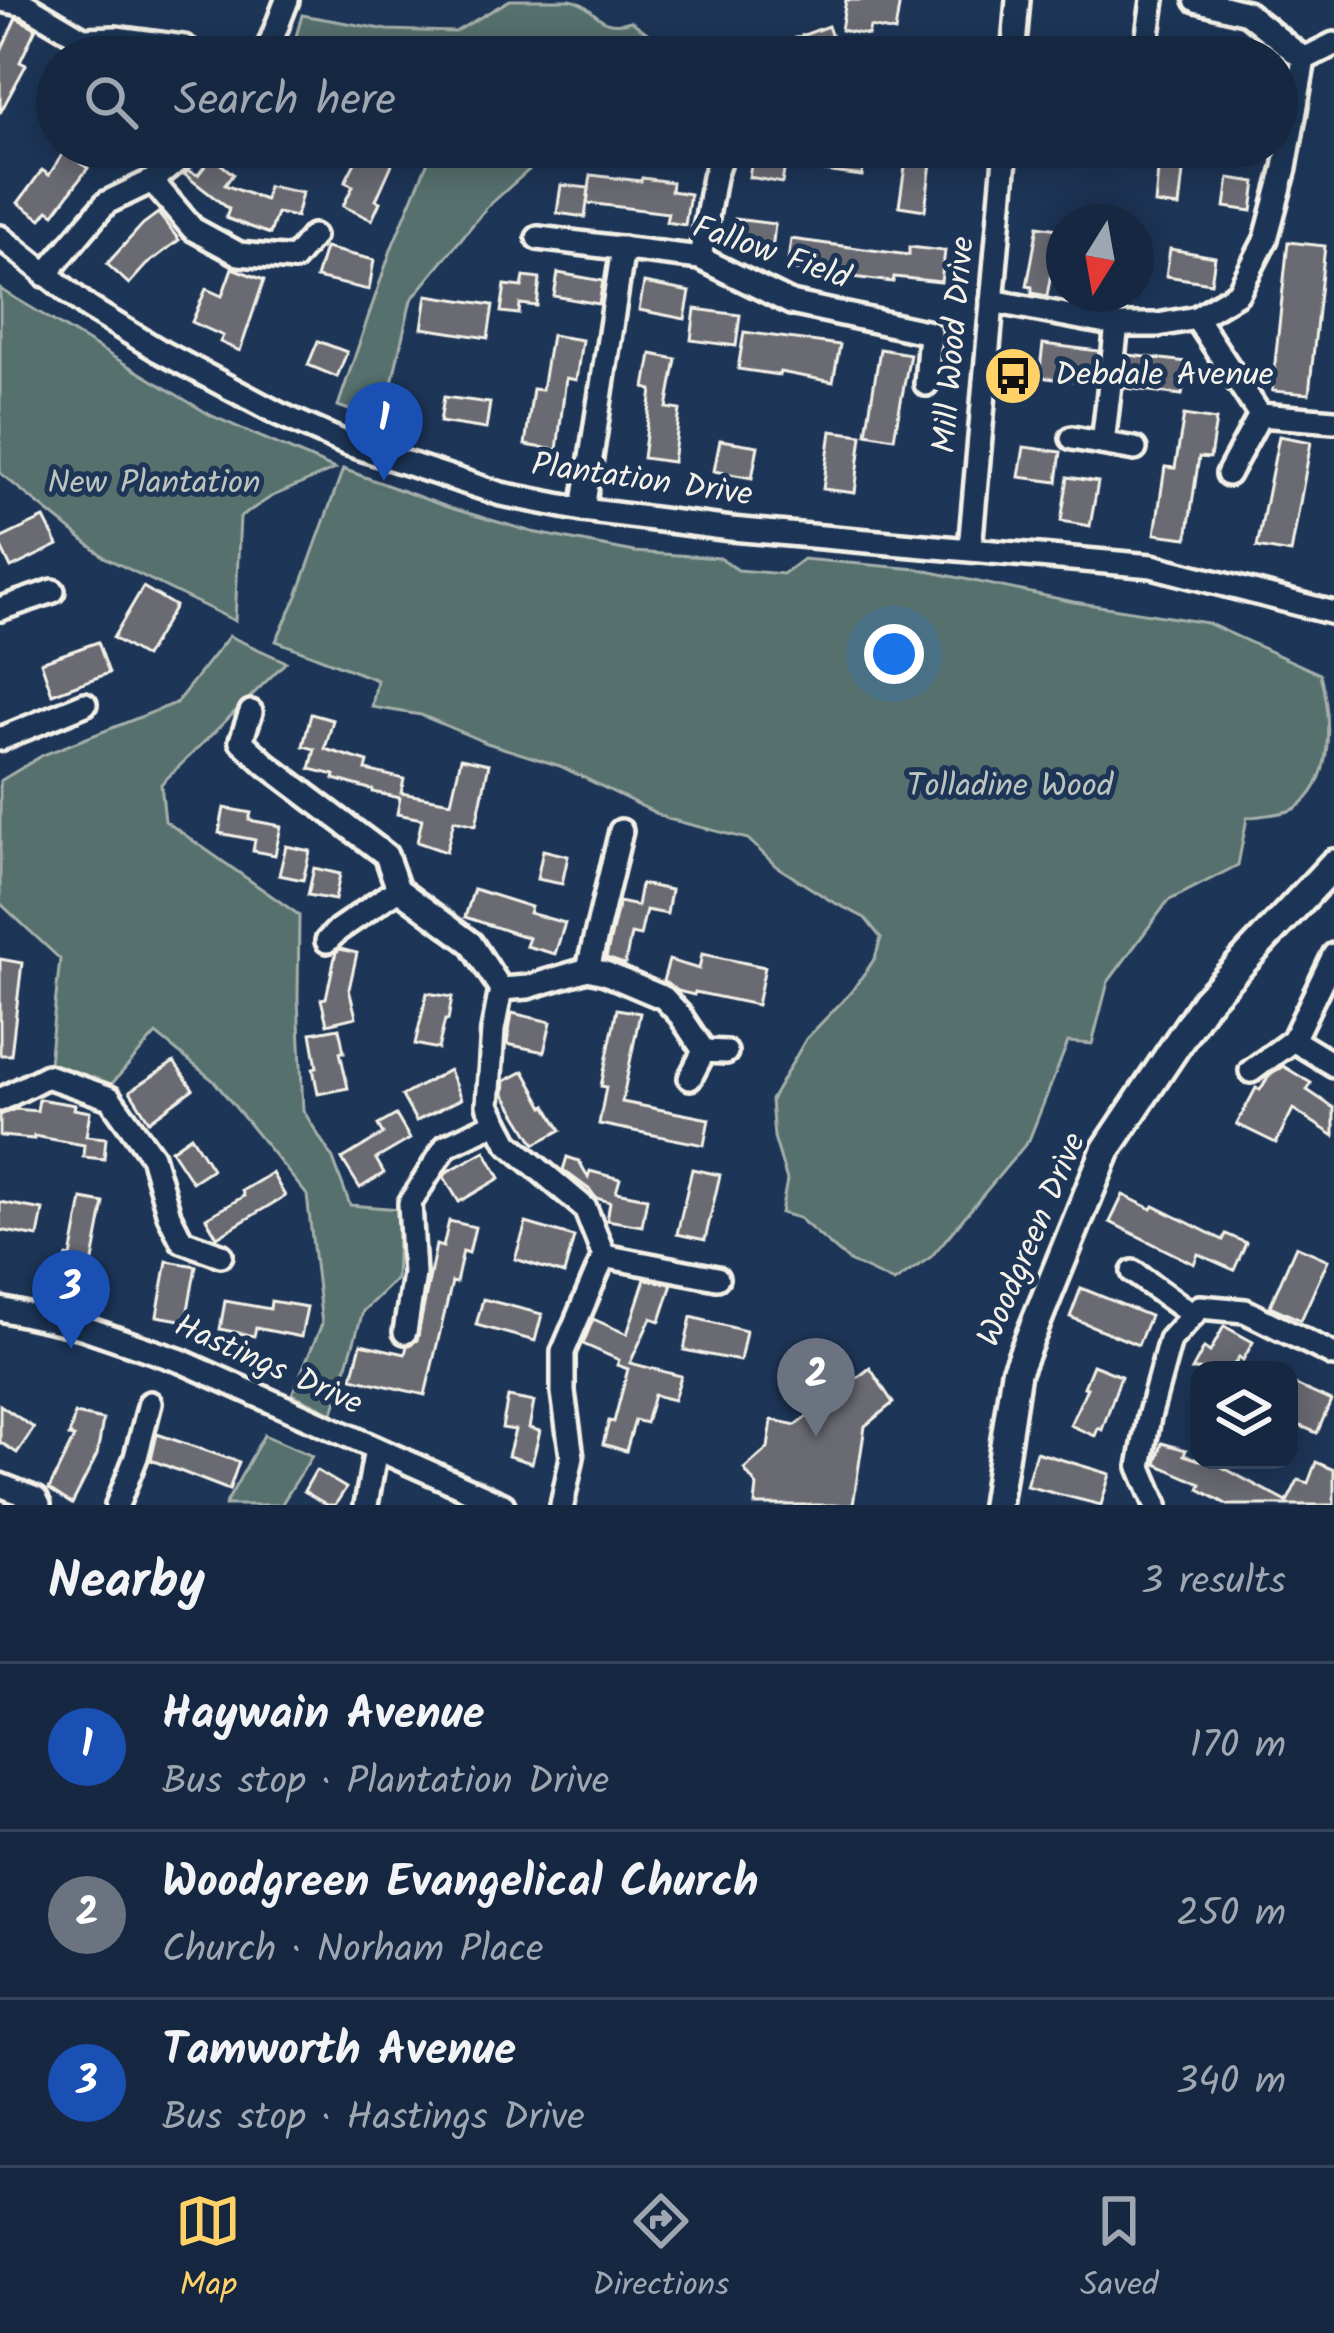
<!DOCTYPE html>
<meta charset="utf-8">
<style>
body{margin:0;font-family:Kalam,sans-serif;background:#1f3048;color:#f1f3f6}
.controls{position:absolute;right:36px;bottom:36px;display:grid;overflow:hidden;border-radius:24px;box-shadow:0 6px 30px #0003}
.controls button{width:108px;height:108px;display:grid;place-items:center;padding:0;border:0;border-bottom:3px solid #35445a;background:#162841;color:#f1f3f6;font:60px sans-serif}
.compass{position:absolute;left:1046px;top:204px;width:108px;height:108px;border-radius:50%;background:#162841;box-shadow:0 6px 30px #0003;rotate:191deg}
.you{position:absolute;left:894px;top:654px;width:42px;height:42px;margin:-30px;border:9px solid #fff;border-radius:50%;background:#1a73e8;box-shadow:0 0 0 18px #1a73e833}
.badge{display:grid;place-items:center;width:78px;height:78px;border-radius:50%;background:#ffd166;color:#fff;font-size:39px;font-weight:700}
.pin{position:absolute;translate:-50% -99px;filter:drop-shadow(0 3px 6px #0008)}
.pin::after{content:'';position:absolute;top:63px;width:42px;height:36px;background:inherit;clip-path:polygon(0 0,100% 0,50% 100%)}
.list{margin:0;padding:0;list-style:none}
h2{display:flex;justify-content:space-between;align-items:center;height:156px;margin:0;padding:0 48px;font-size:51px}
h2 small{font-size:39px;font-weight:400;color:#9ea6b1}
.list li{display:grid;grid-template-columns:78px 1fr auto;gap:36px;align-items:center;box-sizing:border-box;height:168px;padding:0 48px;border-top:3px solid #35445a}
.list b{display:block;font-size:45px;white-space:nowrap}
.list p{margin:0;font-size:39px;white-space:nowrap;color:#9ea6b1}
.list em{font-size:39px;font-style:normal;color:#9ea6b1}
.icon{flex:none;width:66px;height:66px;fill:none;stroke:currentColor;stroke-width:2;stroke-linecap:round;stroke-linejoin:round}
.map{position:relative;flex:none;width:1334px;height:1505px;overflow:hidden}
.search{position:absolute;background:#162841;box-shadow:0 6px 30px #0003;left:36px;right:36px;top:36px;height:132px;display:flex;align-items:center;gap:30px;box-sizing:border-box;padding:0 42px;border-radius:66px;color:#9ea6b1;font-size:45px}
.sheet{height:660px;background:#162841}
nav{display:flex;justify-content:space-around;align-items:center;box-sizing:border-box;height:168px;border-top:3px solid #35445a;background:#162841;font-size:33px;color:#9ea6b1}
nav a{display:grid;justify-items:center;gap:6px}
nav .on{color:#ffd166}
.map>svg:first-child{display:block}
</style>
<div class="map">
<svg width="1334" height="1505" viewBox="0 0 1334 1505">
<rect width="100%" height="100%" fill="#1d3557"/>
<filter id="ink" filterUnits="userSpaceOnUse"><feTurbulence type="fractalNoise" baseFrequency=".00833" numOctaves="2"/><feDisplacementMap in="SourceGraphic" scale="24" xChannelSelector="R" yChannelSelector="G"/><feConvolveMatrix kernelMatrix="1 2 1 2 8 2 1 2 1" color-interpolation-filters="sRGB"/></filter>
<g filter="url(#ink)">
<g fill="#56706d" stroke="#a5b0aa" stroke-width="3">
<path d="M510,0C529,0 551,0 570,0C596,4 596,32 631,21L672,51L664,57H363L295,40L302,15L387,30L455,32Z"/>
<polygon points="434,147 555,147 488,206 411,300 383,422 338,406 392,247"/>
<polygon points="0,289 212,416 335,469 271,497 240,517 235,621 104,557 0,473"/>
<path d="M343,469L447,507L532,532L634,552L720,558L738,570L783,574L803,559L917,569L1074,602L1207,623L1320,674C1332,720 1334,785 1294,809C1280,815 1261,815 1247,818L1238,865L1168,901L1108,982L1092,1044L1068,1042L1029,1140L931,1257L894,1282L849,1261L799,1218L781,1213L787,1180L774,1137L771,1100L806,1039L851,992L875,958L881,938L865,918L831,901L776,866L748,839L668,819L560,766L487,743L421,715L372,707L377,680L276,641L297,596Z"/>
<polygon points="229,636 286,662 161,784 165,821 299,915 298,998 303,1110 333,1159 350,1205 399,1209 396,1279 363,1311 333,1413 292,1394 322,1324 307,1195 214,1081 156,1034 108,1088 49,1063 60,959 0,903 0,781 43,755 176,703"/>
<polygon points="264,1435 312,1456 281,1505 225,1505"/>
</g>
<g fill="#696b72" stroke="#f4f1e8" stroke-width="3">
<polygon points="846,0 900,0 895,32 870,27 868,35 841,30"/>
<polygon points="16,18 36,28 20,62 26,65 0,113 0,53"/>
<polygon points="828,26 839,57 751,57 750,55"/>
<polygon points="363,147 392,147 386,158 393,162 376,200 380,202 372,220 343,206 353,186 345,182"/>
<polygon points="754,147 788,147 782,183 749,177"/>
<polygon points="827,147 866,147 862,176 824,171"/>
<polygon points="908,147 933,147 925,210 899,206"/>
<polygon points="1160,147 1186,147 1179,207 1155,204"/>
<polygon points="64,152 88,168 54,214 48,210 41,219 18,203 42,170 49,175"/>
<polygon points="212,157 233,174 225,185 265,200 268,186 302,193 296,217 277,213 270,234 226,218 229,209 184,174 188,171 198,175"/>
<polygon points="591,175 641,181 642,178 672,182 671,191 690,194 685,225 666,222 668,213 587,203"/>
<polygon points="1229,178 1256,182 1252,211 1225,207"/>
<polygon points="561,185 589,188 585,217 557,213"/>
<polygon points="158,213 179,240 146,265 129,284 107,264 143,224"/>
<polygon points="735,219 775,224 772,252 732,248"/>
<polygon points="1038,226 1064,230 1062,257 1054,256 1047,296 1032,293 1032,287 1027,286"/>
<polygon points="791,239 909,255 909,247 945,251 941,282 894,277 893,282 787,269"/>
<polygon points="1288,242 1325,246 1309,394 1272,391"/>
<polygon points="325,248 374,260 369,290 316,278"/>
<polygon points="1170,249 1215,257 1211,283 1166,276"/>
<polygon points="232,268 264,280 240,351 220,342 223,336 192,322 206,289 222,296"/>
<polygon points="558,273 603,281 599,304 554,296"/>
<polygon points="524,277 540,279 537,306 520,304 519,314 501,312 505,285 522,287"/>
<polygon points="644,283 690,292 685,319 639,310"/>
<polygon points="427,295 493,305 488,338 422,328"/>
<polygon points="695,309 740,315 736,346 691,340"/>
<polygon points="744,332 840,345 833,382 780,372 779,375 738,369"/>
<polygon points="551,335 582,340 576,380 566,378 557,450 525,445 533,389 542,390"/>
<polygon points="318,341 347,352 337,377 308,365"/>
<polygon points="1043,344 1099,351 1095,384 1039,377"/>
<polygon points="880,349 910,354 894,438 866,433"/>
<polygon points="651,354 676,359 667,408 680,410 673,462 643,458 652,390 645,388"/>
<polygon points="1129,355 1187,362 1182,395 1125,388"/>
<polygon points="444,397 490,403 486,429 440,422"/>
<polygon points="1184,415 1216,420 1210,458 1199,457 1187,538 1155,534 1165,467 1175,468"/>
<polygon points="831,431 862,435 855,493 823,489"/>
<polygon points="1279,436 1311,442 1291,553 1257,547"/>
<polygon points="720,440 758,446 752,478 714,471"/>
<polygon points="1024,447 1061,452 1057,482 1019,477"/>
<polygon points="1068,477 1098,482 1090,526 1061,521"/>
<polygon points="44,518 58,545 11,568 0,545 0,539"/>
<polygon points="143,587 175,606 145,657 113,638"/>
<polygon points="98,642 109,673 52,694 41,662"/>
<polygon points="311,714 333,720 325,749 368,762 366,770 404,779 401,793 451,802 461,758 489,764 476,825 454,820 446,852 417,842 422,819 397,814 400,798 373,792 373,790 334,779 335,775 310,769 315,749 303,746"/>
<polygon points="224,808 251,813 249,820 281,826 275,855 253,851 255,840 219,833"/>
<polygon points="286,846 310,851 303,880 279,875"/>
<polygon points="543,850 568,856 562,884 537,879"/>
<polygon points="314,868 340,874 335,900 308,895"/>
<polygon points="641,884 671,890 667,914 646,910 640,936 631,934 625,964 621,963 606,958 619,902 637,906"/>
<polygon points="474,889 531,907 529,913 565,923 555,954 526,946 529,938 465,917"/>
<polygon points="340,949 357,953 349,989 356,1017 327,1024 321,999 326,998 336,952"/>
<polygon points="702,954 765,967 757,1005 695,992 694,995 678,991 663,981 669,960 699,969"/>
<polygon points="0,959 22,963 11,1055 0,1055"/>
<polygon points="427,993 452,997 448,1020 445,1020 438,1049 415,1044"/>
<polygon points="617,1009 640,1013 622,1102 709,1119 704,1145 599,1124 606,1087 601,1086"/>
<polygon points="512,1013 551,1022 544,1052 507,1044"/>
<polygon points="339,1028 344,1052 340,1052 348,1088 318,1094 313,1068 317,1067 311,1033"/>
<polygon points="174,1062 193,1089 149,1121 130,1091"/>
<polygon points="1283,1066 1311,1083 1307,1090 1334,1108 1334,1136 1293,1109 1276,1143 1237,1124 1256,1088 1260,1090 1269,1076"/>
<polygon points="449,1070 461,1099 416,1121 402,1096"/>
<polygon points="524,1071 544,1107 546,1105 561,1130 535,1144 504,1094 505,1081"/>
<polygon points="39,1099 75,1105 74,1109 90,1112 86,1136 106,1138 104,1159 83,1157 84,1145 34,1136 34,1139 0,1136 0,1115 15,1109 37,1111"/>
<polygon points="396,1115 410,1139 376,1159 384,1173 360,1188 342,1159 383,1134 378,1125"/>
<polygon points="191,1136 212,1169 192,1182 171,1150"/>
<polygon points="485,1151 500,1178 459,1202 444,1177 447,1172"/>
<polygon points="567,1157 579,1161 588,1177 590,1171 620,1179 616,1192 647,1198 642,1226 607,1220 610,1202 596,1198 590,1190 563,1170"/>
<polygon points="692,1169 720,1175 705,1240 677,1234"/>
<polygon points="272,1173 285,1196 217,1237 206,1218 244,1196 242,1191"/>
<polygon points="1123,1195 1152,1209 1154,1206 1223,1240 1226,1234 1246,1243 1234,1270 1198,1254 1194,1264 1110,1222"/>
<polygon points="82,1199 104,1203 86,1297 59,1291 67,1256 71,1257"/>
<polygon points="0,1202 43,1210 38,1237 0,1230"/>
<polygon points="449,1221 475,1227 469,1253 463,1251 456,1283 452,1282 425,1395 352,1378 361,1344 405,1354 407,1346 417,1340 436,1245 443,1247"/>
<polygon points="526,1223 574,1237 564,1274 515,1259"/>
<polygon points="1296,1246 1328,1260 1301,1320 1270,1306"/>
<polygon points="167,1261 196,1266 186,1321 157,1316"/>
<polygon points="645,1279 672,1284 660,1321 651,1318 630,1363 681,1376 674,1400 654,1395 646,1423 635,1420 626,1451 603,1444 609,1421 614,1422 628,1369 617,1365 619,1360 583,1344 593,1319 627,1334"/>
<polygon points="1081,1288 1150,1316 1138,1345 1070,1317"/>
<polygon points="483,1299 542,1314 535,1341 476,1325"/>
<polygon points="225,1301 270,1309 271,1301 307,1307 301,1337 256,1328 254,1336 220,1329"/>
<polygon points="691,1317 746,1331 740,1361 684,1350"/>
<polygon points="1224,1326 1253,1342 1243,1360 1239,1357 1234,1365 1232,1364 1243,1370 1192,1370 1204,1348 1210,1352"/>
<polygon points="1093,1365 1121,1376 1102,1430 1098,1428 1095,1436 1070,1425 1087,1388 1084,1387"/>
<polygon points="870,1368 893,1403 865,1426 853,1505 755,1505 757,1486 744,1469 768,1448 772,1420 796,1425"/>
<polygon points="1289,1382 1331,1401 1317,1433 1289,1421"/>
<polygon points="508,1397 534,1402 529,1428 540,1431 532,1463 508,1456 515,1430 502,1428"/>
<polygon points="0,1405 34,1428 17,1453 0,1442"/>
<polygon points="75,1414 103,1420 97,1455 72,1504 49,1489 74,1437 69,1436"/>
<polygon points="157,1434 239,1462 229,1490 151,1460"/>
<polygon points="1162,1443 1186,1450 1184,1455 1199,1460 1209,1460 1287,1502 1298,1480 1308,1483 1316,1462 1334,1470 1334,1505 1228,1505 1199,1489 1201,1484 1156,1464"/>
<polygon points="1036,1452 1110,1474 1101,1505 1026,1486"/>
<polygon points="316,1470 346,1488 335,1505 327,1505 304,1491"/>
</g>
<g fill="none" stroke-linecap="round" stroke-linejoin="round">
<defs>
<g id="minor">
<polyline points="1,0 26,5 83,39 116,38 184,47 199,57"/>
<polyline points="1196,0 1247,13 1304,59"/>
<polyline points="1146,49 1153,0"/>
<polyline points="265,57 287,0"/>
<polyline points="1013,57 1018,0"/>
<polyline points="152,181 193,229 239,254 294,259 313,236"/>
<polyline points="0,237 89,308 158,350 279,414 345,443 501,494 583,510 731,529 1152,566 1334,613"/>
<polyline points="538,238 700,258 791,303 930,333 926,384"/>
<polyline points="700,258 714,177 724,147"/>
<polyline points="45,275 106,203 152,181 194,147"/>
<polyline points="992,301 1117,325 1158,325 1196,318 1238,293 1266,239 1285,168 1304,59 1334,44"/>
<polyline points="1196,318 1260,415 1334,421"/>
<polyline points="1072,438 1135,449"/>
<polyline points="1103,443 1117,325"/>
<polyline points="1228,474 1260,415"/>
<polyline points="583,510 623,248"/>
<polyline points="970,549 1006,147"/>
<polyline points="0,609 53,591"/>
<polyline points="251,712 241,741 267,765 386,855 398,889 471,943 501,989 493,1030 488,1105 508,1143 585,1208 604,1256 563,1352 563,1392 572,1457 562,1505"/>
<polyline points="0,739 85,704"/>
<polyline points="327,941 338,930 398,889"/>
<polyline points="588,969 621,831"/>
<polyline points="501,989 528,987 588,969 605,973 664,998 680,1015 704,1051"/>
<polyline points="1293,1040 1334,955"/>
<polyline points="1251,1071 1293,1040 1334,1065"/>
<polyline points="690,1078 704,1051 726,1052"/>
<polyline points="0,1100 47,1076 110,1098 152,1156 169,1215 182,1241 221,1255"/>
<polyline points="604,1256 717,1278"/>
<polyline points="1133,1272 1193,1315"/>
<polyline points="0,1309 82,1327 181,1361 503,1505"/>
<polyline points="405,1332 414,1274 410,1203 446,1146 497,1122"/>
<polyline points="0,1485 36,1499 39,1505"/>
<polyline points="117,1505 136,1457 150,1403"/>
<polyline points="366,1505 376,1449"/>
<polyline points="1156,1505 1140,1467 1149,1417 1170,1340 1200,1307 1245,1311 1334,1355"/>
</g>
<polyline id="major" points="996,1505 1016,1372 1106,1150 1205,1002 1334,864"/>
</defs>
<use href="#minor" stroke="#f4f1e8" stroke-width="30"/>
<use href="#major" stroke="#f4f1e8" stroke-width="36"/>
<use href="#minor" stroke="#1d3557" stroke-width="21"/>
<use href="#major" stroke="#1d3557" stroke-width="27"/>
</g>
</g>
<defs>
<symbol id="bus-disc" viewBox="-11 -11 22 22"><circle r="9.5" fill="#ffd166" stroke="#1d3557"/><path d="M-5-6H5V4H4V6H2V4H-2V6H-4V4H-5ZM-3.5-4V0h7V-4ZM-3.5 1.2v1.5H-2V1.2ZM2 1.2v1.5H3.5V1.2Z" fill="#111"/></symbol>
</defs>
<g fill-rule="evenodd">
<use href="#bus-disc" x="980" y="343" width="66" height="66"/>
</g>
<g text-anchor="middle" dominant-baseline="central" stroke-width="10" stroke-linejoin="round" paint-order="stroke">
<g font-size="33" fill="#f4f1e8" stroke="#1d3557">
<text transform="translate(771 254) rotate(19)">Fallow Field</text>
<text transform="translate(955 345) rotate(-85)">Mill Wood Drive</text>
<text transform="translate(642 481) rotate(8)">Plantation Drive</text>
<text transform="translate(1033 1240) rotate(-67)">Woodgreen Drive</text>
<text transform="translate(268 1366) rotate(24)">Hastings Drive</text>
</g>
<g font-size="33" fill="#f4f1e8" stroke="#1d3557" text-anchor="start">
<text x="1055" y="376">Debdale Avenue</text>
</g>
<g font-size="33" fill="#bdc4bd" stroke="#1d3557">
<text x="154" y="484">New Plantation</text>
<text x="1010" y="787">Tolladine Wood</text>
</g>
</g>
</svg>
<div class="controls">
<button><svg class="icon" aria-label="layers" viewBox="0 0 24 24"><path d="M12 4l9 5-9 5-9-5zM3 14l9 5 9-5"/></svg></button>
</div>
<svg class="compass" viewBox="-18 -18 36 36"><path d="M0-13l5 13h-10z" fill="#e53935"/><path d="M0 13l5-13h-10z" fill="#9ea6b1"/></svg>
<div class="you"></div>
<div class="pin badge" style="left:384px;top:481px;background:#1a4fb4">1</div>
<div class="pin badge" style="left:816px;top:1437px;background:#6b7280">2</div>
<div class="pin badge" style="left:71px;top:1349px;background:#1a4fb4">3</div>
<div class="search"><svg class="icon" aria-label="search" viewBox="0 0 24 24"><circle cx="10" cy="10" r="6"/><path d="M15 15l6 6"/></svg>Search here</div>
</div>
<section class="sheet">
<h2>Nearby<small>3 results</small></h2>
<ul class="list">
<li><span class="badge" style="background:#1a4fb4">1</span><div><b>Haywain Avenue</b><p>Bus stop · Plantation Drive</p></div><em>170 m</em></li>
<li><span class="badge" style="background:#6b7280">2</span><div><b>Woodgreen Evangelical Church</b><p>Church · Norham Place</p></div><em>250 m</em></li>
<li><span class="badge" style="background:#1a4fb4">3</span><div><b>Tamworth Avenue</b><p>Bus stop · Hastings Drive</p></div><em>340 m</em></li>
</ul>
</section>
<nav>
<a class="on"><svg class="icon" aria-label="map" viewBox="0 0 24 24"><path d="M3 6l6-2 6 2 6-2v14l-6 2-6-2-6 2zM9 4v14M15 6v14"/></svg>Map</a>
<a><svg class="icon" aria-label="directions" viewBox="0 0 24 24"><path d="M12 3l9 9-9 9-9-9zM9 14v-3h6M13 9l2 2-2 2"/></svg>Directions</a>
<a><svg class="icon" aria-label="saved" viewBox="0 0 24 24"><path d="M7 4h10v16l-5-4-5 4z"/></svg>Saved</a>
</nav>
